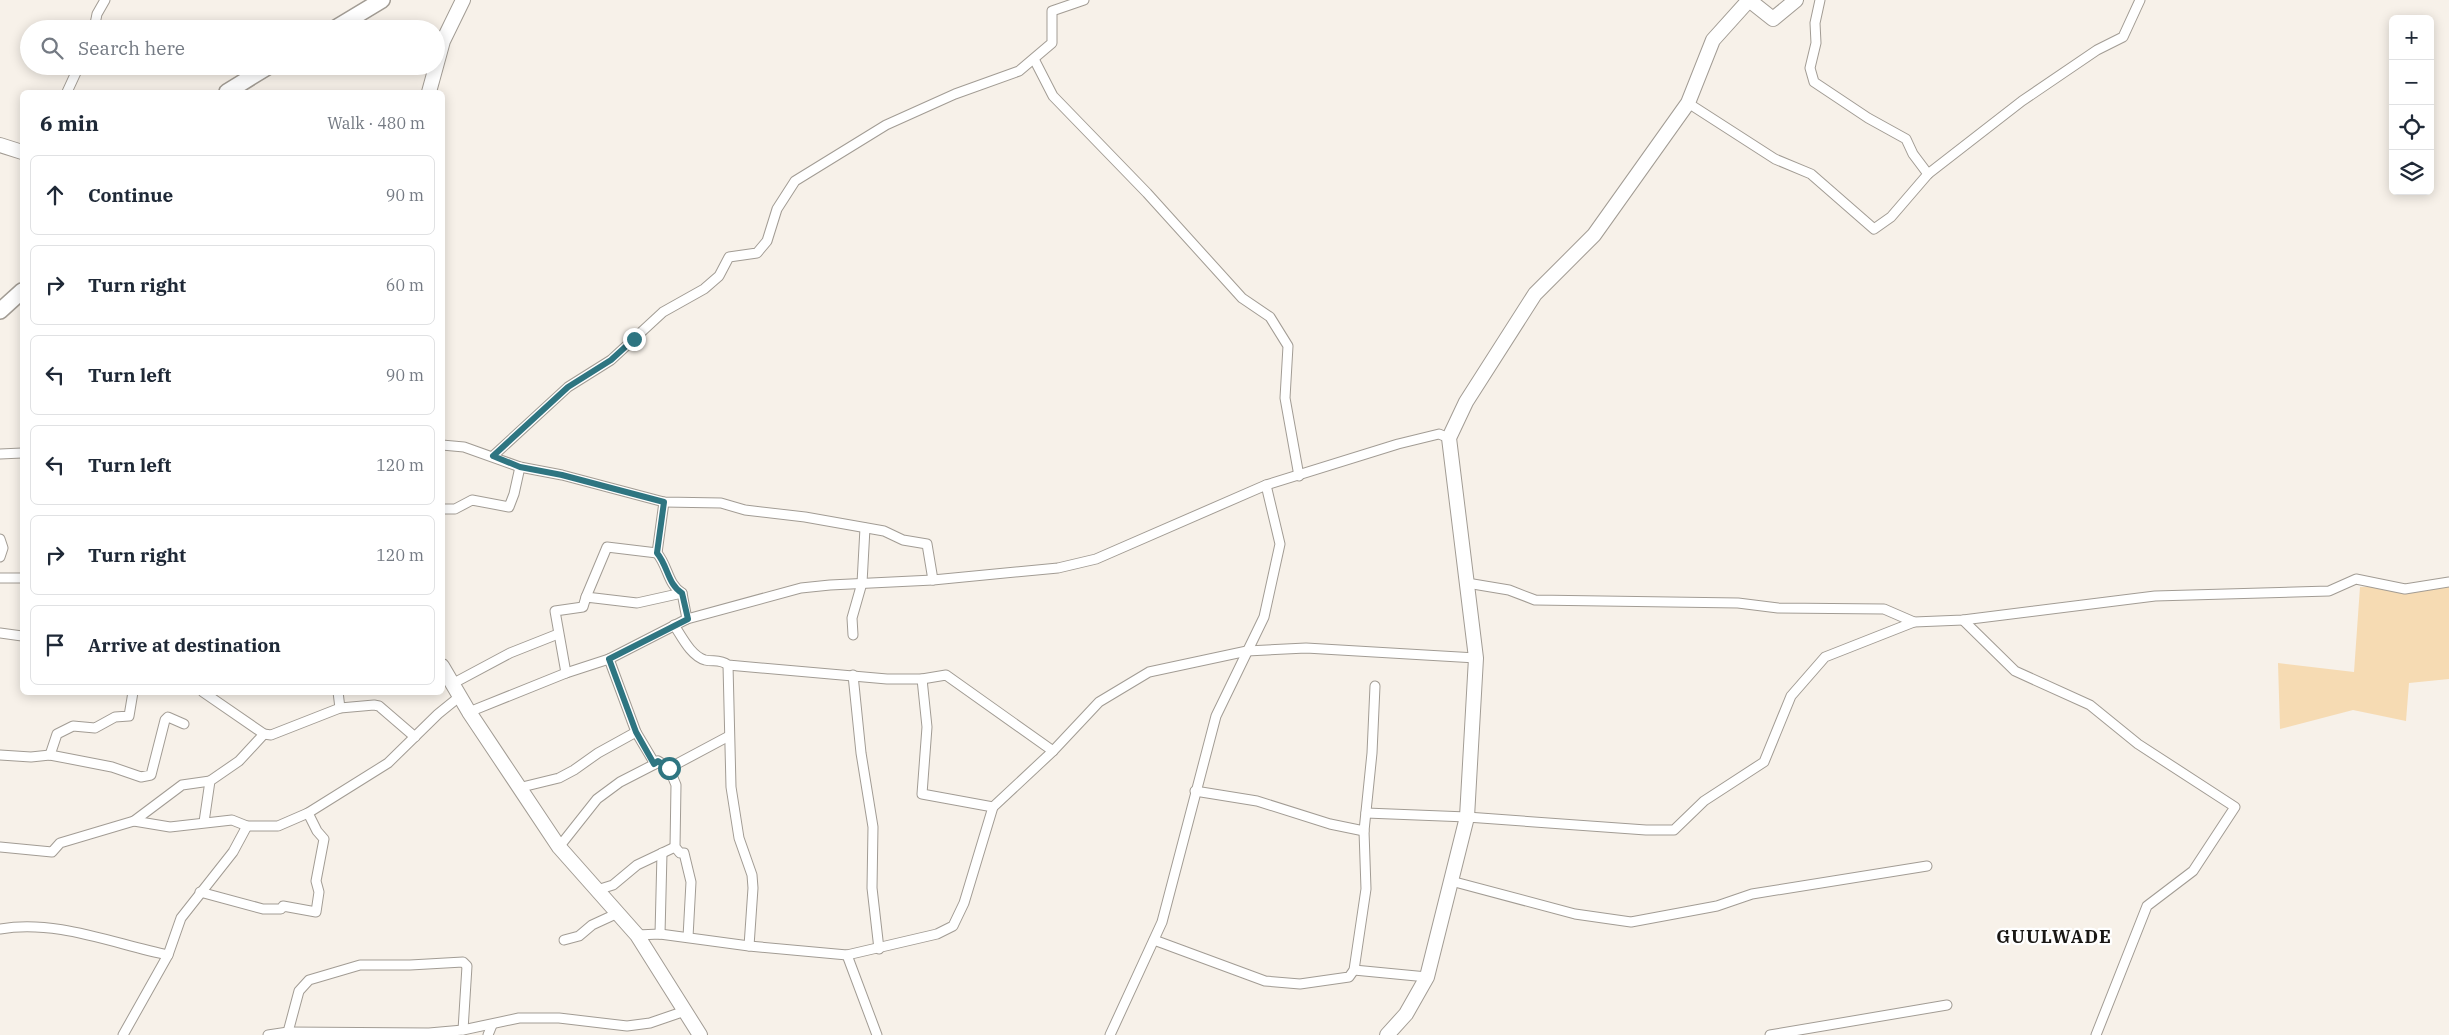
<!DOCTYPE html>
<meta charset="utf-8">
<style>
body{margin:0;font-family:"IBM Plex Serif",serif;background:#f6f6f7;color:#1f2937}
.controls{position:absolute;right:15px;top:15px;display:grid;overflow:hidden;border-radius:8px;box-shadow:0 2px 12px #0003}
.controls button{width:45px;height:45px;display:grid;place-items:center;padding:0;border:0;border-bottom:1px solid #e0e1e3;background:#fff;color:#1f2937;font:25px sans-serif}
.stop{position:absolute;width:15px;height:15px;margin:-11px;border:4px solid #2e7581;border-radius:50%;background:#fff}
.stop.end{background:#2e7581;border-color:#fff;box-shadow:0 1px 5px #0008}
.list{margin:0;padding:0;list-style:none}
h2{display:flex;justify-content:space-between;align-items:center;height:65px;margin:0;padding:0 20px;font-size:21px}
h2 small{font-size:16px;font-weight:400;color:#747a83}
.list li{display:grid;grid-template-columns:32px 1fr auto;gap:15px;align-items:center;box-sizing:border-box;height:80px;margin:0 10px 10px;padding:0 10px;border:1px solid #e0e1e3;border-radius:8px}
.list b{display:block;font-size:19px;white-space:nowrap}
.list em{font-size:16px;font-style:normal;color:#747a83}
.icon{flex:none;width:28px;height:28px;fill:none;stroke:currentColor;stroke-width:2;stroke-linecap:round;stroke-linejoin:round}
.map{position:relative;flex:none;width:2449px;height:1035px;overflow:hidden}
.search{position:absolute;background:#fff;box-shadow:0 2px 12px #0003;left:20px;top:20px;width:425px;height:55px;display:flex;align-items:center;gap:12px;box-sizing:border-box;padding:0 18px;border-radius:28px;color:#747a83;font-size:19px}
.panel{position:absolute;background:#fff;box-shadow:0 2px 12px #0003;left:20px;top:90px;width:425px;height:605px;border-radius:8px}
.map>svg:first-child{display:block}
</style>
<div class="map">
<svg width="2449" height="1035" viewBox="0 0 2449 1035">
<rect width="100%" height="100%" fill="#f7f1e9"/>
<polygon fill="#f6dbb3" points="2449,581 2449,679 2409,683 2406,721 2353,710 2280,729 2278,663 2354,672 2360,587 2426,585"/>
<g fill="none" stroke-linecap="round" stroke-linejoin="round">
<defs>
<g id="street">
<polyline points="1820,0 1815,23 1816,43 1810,68 1814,82 1868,118 1906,139 1913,154 1928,174"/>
<polyline points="94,29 97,14 105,0"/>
<polyline points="1034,59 1053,96 1147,193 1242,298 1270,317 1288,346 1285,398 1299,476"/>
<polyline points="67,92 79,66"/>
<polyline points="1688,103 1775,159 1811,174 1874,229 1891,217 1928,174 2022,101 2097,50 2123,37 2140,0"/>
<polyline points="442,445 464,447 520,467 562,475 664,502 721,503 745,510 805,517 884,531 903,540 927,544 933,580"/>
<polyline points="0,454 22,453"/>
<polyline points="493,456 568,387 611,360 663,312 704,289 719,276 729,257 757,253 767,241 777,209 795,181 886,125 955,94 1019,71 1052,43 1052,11 1084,0"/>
<path d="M664,502L657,553C668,566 668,585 682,593"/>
<polyline points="442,509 455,509 472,500 509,507 514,494 520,467"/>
<polyline points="0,539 3,548 0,557"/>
<polyline points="0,578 22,578"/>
<polyline points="1467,583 1509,590 1535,600 1738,603 1778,608 1884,609 1914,622 1963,620 2155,596 2329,591 2356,579 2405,589 2449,582"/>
<polyline points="586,597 607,547 657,553"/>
<polyline points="1963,620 2015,671 2090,705 2138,744 2235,807 2193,871 2147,906 2096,1035"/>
<path d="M674,625C682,637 691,656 705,660C714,662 720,659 728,665L887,679H922L946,675L1053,751"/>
<polyline points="0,633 22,636"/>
<polyline points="853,635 852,618 862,583 865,528"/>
<polyline points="609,659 636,732 655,764 658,761 669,768 729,736"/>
<polyline points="728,665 731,787 739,838 752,875 753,888 749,946"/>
<polyline points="566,673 555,611 583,607 586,597 637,603 682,593 687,619"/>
<polyline points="853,675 861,753 873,827 872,888 879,949"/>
<polyline points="922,679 927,727 922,794 993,807"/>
<polyline points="452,684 510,653 558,634"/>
<polyline points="203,692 264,734 271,735 340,708 374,705 379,706 415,737"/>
<polyline points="338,692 340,708"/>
<polyline points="469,712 566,673 609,659 687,619 801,588 830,585 933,580 1058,568 1096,559 1266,485 1398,444 1439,434 1449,438"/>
<polyline points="0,755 31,757 50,755 112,767 141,777 151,775 165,720 168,717 184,724"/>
<polyline points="50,755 57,734 73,726 95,728 115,717 129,716 133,692"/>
<polyline points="669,768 676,785 675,847 680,853 684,853 691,882 688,937"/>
<polyline points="518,788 559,778 574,770 598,753 636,732"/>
<polyline points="1195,791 1257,801 1330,824 1364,831"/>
<polyline points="1366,813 1467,817 1646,830 1674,830 1704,801 1764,762 1791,696 1825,657 1914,622"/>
<polyline points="134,821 182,785 210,781"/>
<polyline points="204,822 210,781 239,761 264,734"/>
<polyline points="0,847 52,852 60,843 134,821 170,827 232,820 247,826 278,826 308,813 388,763 438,714 459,697"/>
<polyline points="559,847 597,799 620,782 655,764"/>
<polyline points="1451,881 1575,914 1631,922 1717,906 1752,894 1927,866"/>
<polyline points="597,890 613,885 637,865 675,847"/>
<polyline points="200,892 263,909 281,909 283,906 316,912 319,892 316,881 324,839 317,831 308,813"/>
<path d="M0,929C56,919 114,944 168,955"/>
<polyline points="660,934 662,853"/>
<polyline points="637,935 660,934 749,946 847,955 937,934 953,926 964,903 993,807 1053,751 1099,702 1149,672 1247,651 1306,648 1476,658"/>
<polyline points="564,940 579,936 592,925 618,913"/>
<polyline points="1154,940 1265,981 1300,984 1349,977 1354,970 1366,889 1364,831 1372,753 1375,686"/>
<polyline points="847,955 877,1035"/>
<polyline points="1354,970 1427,977"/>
<polyline points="288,1032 299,991 309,980 360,965 410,965 463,962 467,966 463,1030"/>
<polyline points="123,1035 168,955 181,918 233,852 247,826"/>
<polyline points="268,1035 288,1032 429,1033 463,1030 519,1018 559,1018 627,1026 650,1023 685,1011"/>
<polyline points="488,1035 492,1025"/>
<polyline points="1110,1035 1162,922 1216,716 1264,617 1280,544 1266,485"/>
<polyline points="1770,1035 1947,1005"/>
</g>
<g id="secondary">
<polyline points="1749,0 1773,19 1796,0"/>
<polyline points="429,92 443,41 463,0"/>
<polyline points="0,145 22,152"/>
<polyline points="442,666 469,712 559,847 637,935 700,1035"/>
<polyline points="1387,1035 1406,1014 1427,977 1467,817 1476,658 1449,438 1466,402 1535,294 1594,235 1688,103 1713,40 1749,0"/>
</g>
<g id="primary">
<polyline points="334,29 382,0"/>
<polyline points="227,92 269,66"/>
<polyline points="0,311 22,291"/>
</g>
</defs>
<use href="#street" stroke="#a29c94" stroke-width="11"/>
<use href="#secondary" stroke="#a29c94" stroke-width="16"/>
<use href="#primary" stroke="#a29c94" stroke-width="18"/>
<use href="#street" stroke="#fff" stroke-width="9"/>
<use href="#secondary" stroke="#fff" stroke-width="14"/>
<use href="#primary" stroke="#fff" stroke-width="15"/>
</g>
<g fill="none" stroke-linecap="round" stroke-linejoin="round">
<path stroke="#2e7581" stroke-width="6" d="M634,339L611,360L568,387L493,456L520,467L562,475L664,502L657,553C668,566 668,585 682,593L688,619L609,659L636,732L654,764L658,761L669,768"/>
</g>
<g text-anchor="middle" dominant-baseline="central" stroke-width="4.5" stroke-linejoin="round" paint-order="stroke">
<g font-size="18" font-weight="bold" letter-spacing="1" fill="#191714" stroke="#fff">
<text x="2054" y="936">GUULWADE</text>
</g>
</g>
</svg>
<div class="controls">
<button>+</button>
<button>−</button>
<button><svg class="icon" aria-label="locate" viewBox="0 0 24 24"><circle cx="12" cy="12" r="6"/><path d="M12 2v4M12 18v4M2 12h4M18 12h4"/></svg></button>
<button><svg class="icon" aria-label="layers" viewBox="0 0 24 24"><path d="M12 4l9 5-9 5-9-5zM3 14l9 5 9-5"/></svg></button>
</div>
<div class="stop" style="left:669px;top:768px"></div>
<div class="stop end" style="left:634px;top:339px"></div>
<div class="search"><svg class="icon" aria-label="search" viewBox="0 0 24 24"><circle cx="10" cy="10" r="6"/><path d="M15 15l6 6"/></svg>Search here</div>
<section class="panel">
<h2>6 min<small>Walk · 480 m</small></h2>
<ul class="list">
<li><svg class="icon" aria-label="ahead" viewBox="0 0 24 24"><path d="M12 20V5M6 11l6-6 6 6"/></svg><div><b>Continue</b></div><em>90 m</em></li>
<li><svg class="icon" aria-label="right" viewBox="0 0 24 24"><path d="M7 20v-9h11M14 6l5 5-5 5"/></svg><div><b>Turn right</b></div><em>60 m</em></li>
<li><svg class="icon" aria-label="left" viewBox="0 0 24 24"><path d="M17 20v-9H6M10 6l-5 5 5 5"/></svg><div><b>Turn left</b></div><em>90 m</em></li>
<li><svg class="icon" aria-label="left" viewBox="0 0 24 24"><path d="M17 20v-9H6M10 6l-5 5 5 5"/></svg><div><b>Turn left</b></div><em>120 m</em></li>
<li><svg class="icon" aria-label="right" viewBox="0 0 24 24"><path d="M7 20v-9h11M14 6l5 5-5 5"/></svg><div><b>Turn right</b></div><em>120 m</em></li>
<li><svg class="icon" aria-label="arrive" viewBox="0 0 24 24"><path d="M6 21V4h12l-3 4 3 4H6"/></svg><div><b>Arrive at destination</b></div></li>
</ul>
</section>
</div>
